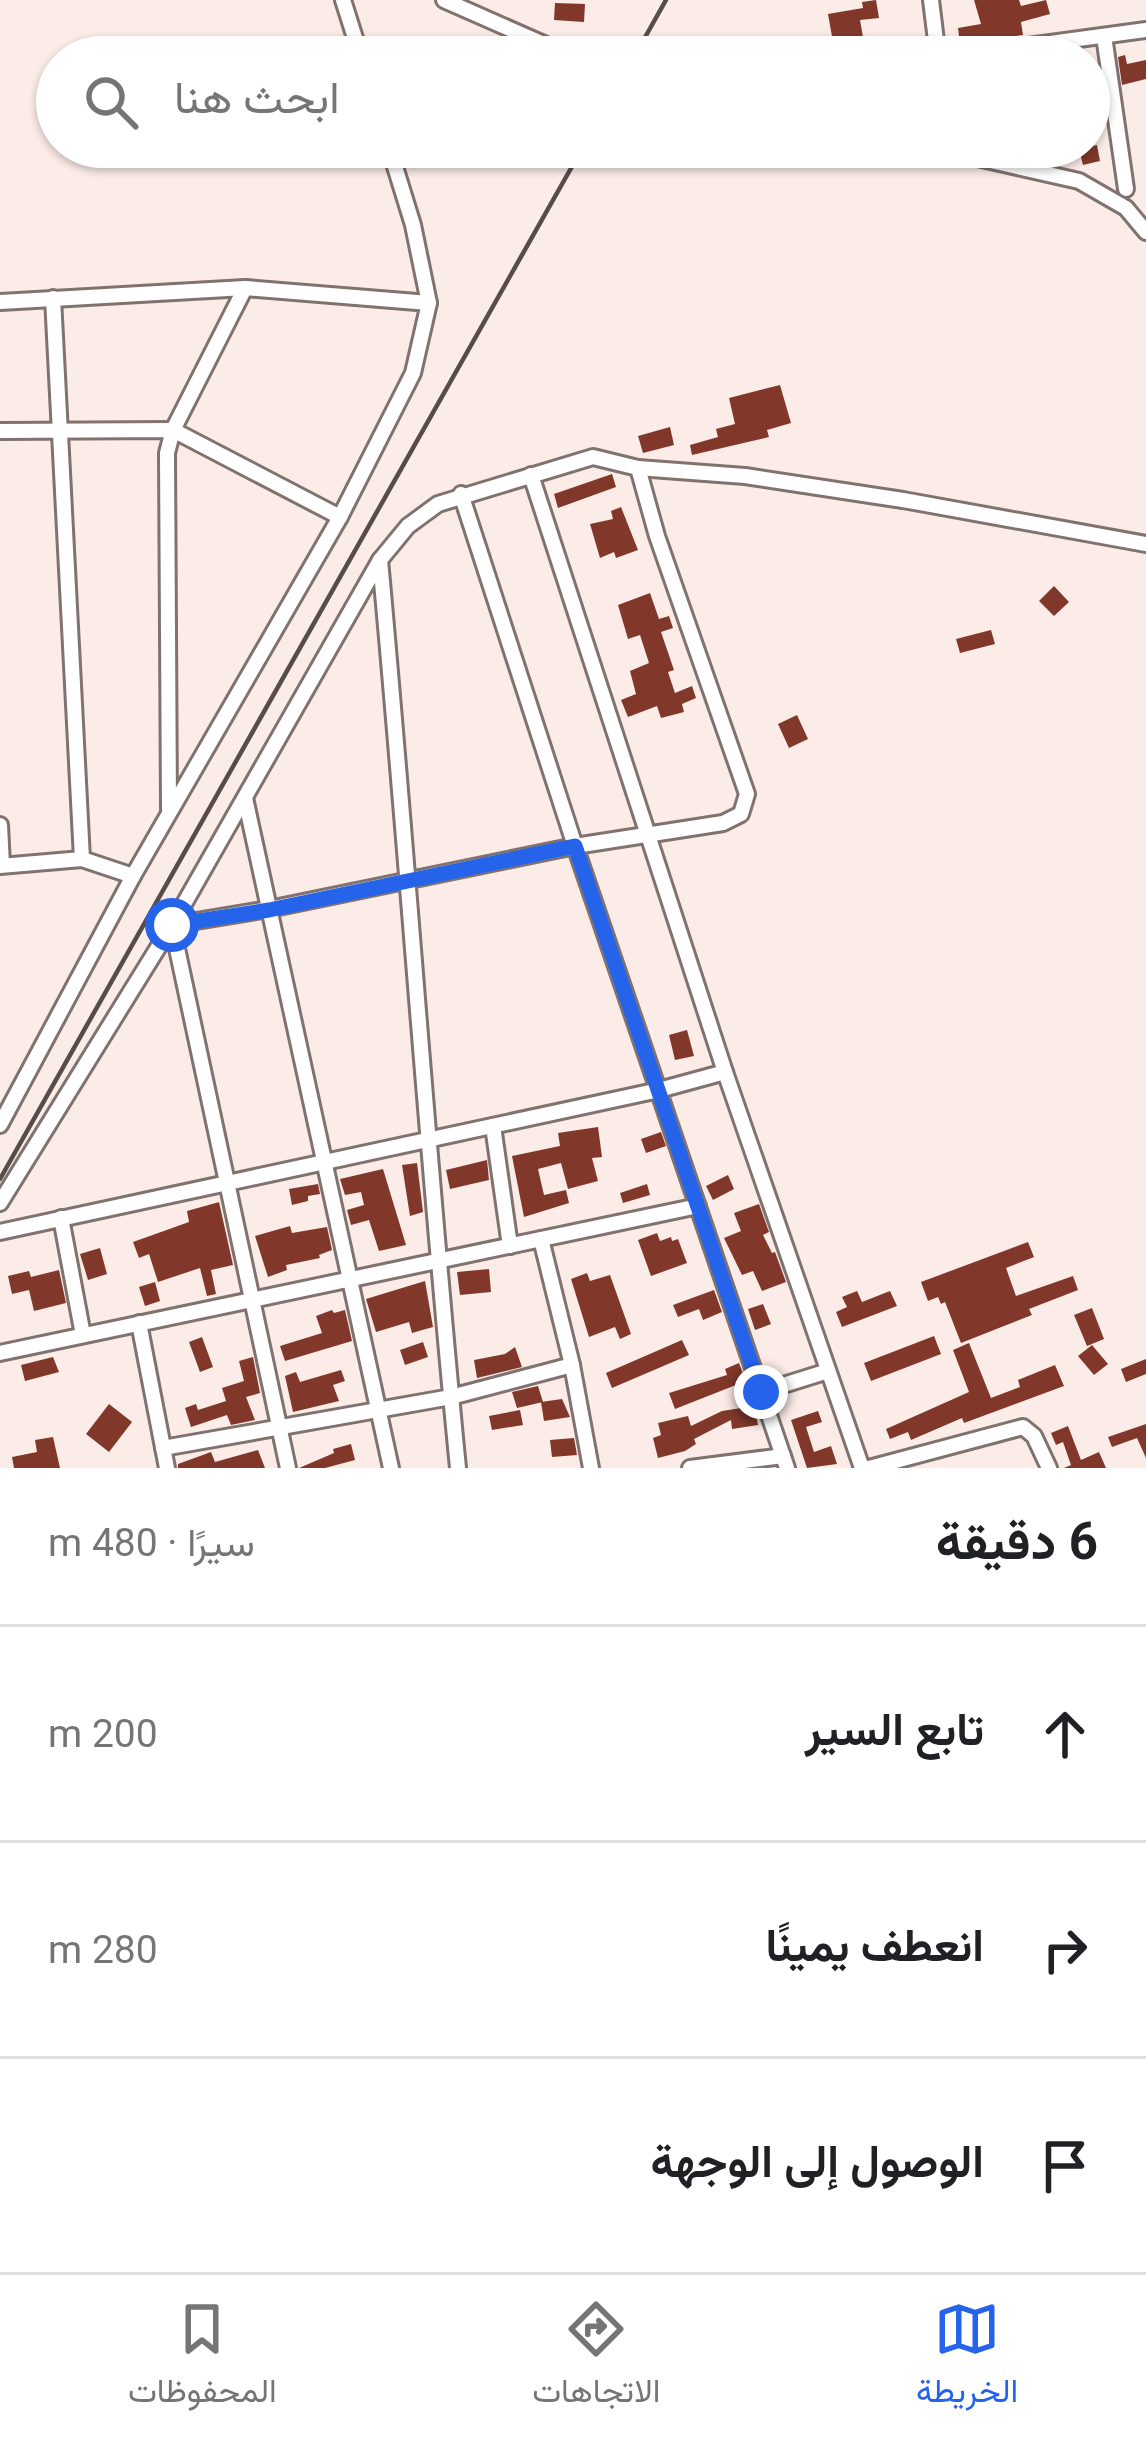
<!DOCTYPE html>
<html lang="ar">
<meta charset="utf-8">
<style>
body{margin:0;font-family:Roboto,Vazirmatn,sans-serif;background:#f6f6f6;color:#202124;direction:rtl}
.stop{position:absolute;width:36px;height:36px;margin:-27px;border:9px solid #2563eb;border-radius:50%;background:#fff}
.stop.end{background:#2563eb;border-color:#fff;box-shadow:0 3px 12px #0008}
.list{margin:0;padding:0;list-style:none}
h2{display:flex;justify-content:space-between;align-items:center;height:156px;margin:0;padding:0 48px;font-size:51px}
h2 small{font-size:39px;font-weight:400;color:#757577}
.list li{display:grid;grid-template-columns:78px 1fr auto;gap:36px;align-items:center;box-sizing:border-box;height:216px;padding:0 48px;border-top:3px solid #e0e0e0}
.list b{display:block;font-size:45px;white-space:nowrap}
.list em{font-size:39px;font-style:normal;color:#757577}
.icon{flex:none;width:66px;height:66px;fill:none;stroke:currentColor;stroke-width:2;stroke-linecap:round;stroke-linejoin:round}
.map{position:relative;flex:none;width:1146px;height:1468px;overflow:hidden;direction:ltr}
.search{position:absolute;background:#fff;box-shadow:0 3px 9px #0004;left:36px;right:36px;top:36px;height:132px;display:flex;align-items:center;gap:30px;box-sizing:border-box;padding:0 42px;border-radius:66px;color:#757577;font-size:45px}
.sheet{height:804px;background:#fff}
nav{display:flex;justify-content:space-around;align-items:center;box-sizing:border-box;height:168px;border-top:3px solid #e0e0e0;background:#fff;font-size:33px;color:#757577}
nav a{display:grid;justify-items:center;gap:6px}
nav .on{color:#2563eb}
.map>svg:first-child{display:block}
</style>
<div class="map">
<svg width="1146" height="1468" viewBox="0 0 1146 1468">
<rect width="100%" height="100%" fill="#fcece8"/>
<g fill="#81382a">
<polygon points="876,0 879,18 860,20 863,37 833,42 828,14 863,8 862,2"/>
<polygon points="974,0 1019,0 1021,6 1046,0 1050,14 1021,22 1023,35 960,44 958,28 981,24"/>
<polygon points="555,3 585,4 584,22 554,20"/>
<polygon points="831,36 833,57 780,57 778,46"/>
<polygon points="919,39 921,52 897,57 895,44"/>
<polygon points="1125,55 1127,64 1146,60 1146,79 1122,85 1118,57"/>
<polygon points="1096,62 1103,105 1089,108 1089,63"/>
<polygon points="1097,145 1100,161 1083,165 1079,149"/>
<polygon points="780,385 791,423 767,430 769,437 692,455 690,445 718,437 716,429 735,424 729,398"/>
<polygon points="670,427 674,445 643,453 638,436"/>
<polygon points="612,474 616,487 558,508 554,494"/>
<polygon points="621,507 638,550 616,558 614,552 600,558 590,524 613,519 611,511"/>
<polygon points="1054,586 1069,602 1054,616 1039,601"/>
<polygon points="650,593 659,619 669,616 673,628 661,632 674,670 668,672 675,693 692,686 696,698 682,704 684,712 661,718 657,706 628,717 621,700 636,694 630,671 649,663 640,635 628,639 618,605"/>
<polygon points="991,630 995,644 960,653 956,639"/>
<polygon points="797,715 808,739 789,748 778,724"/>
<polygon points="687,1030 694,1056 675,1060 669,1035"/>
<polygon points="598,1127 602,1157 592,1158 598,1181 568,1189 561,1163 538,1169 544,1195 566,1190 569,1203 524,1217 512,1156 560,1146 558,1133"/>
<polygon points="661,1132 666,1146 646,1153 641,1139"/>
<polygon points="487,1160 489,1180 450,1189 446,1170"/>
<polygon points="417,1163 423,1212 410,1216 402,1165"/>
<polygon points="383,1169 406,1245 379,1251 369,1220 351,1225 347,1210 364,1205 361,1192 345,1195 340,1179"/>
<polygon points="728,1175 734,1189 713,1200 706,1186"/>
<polygon points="318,1184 320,1194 308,1196 308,1201 292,1205 289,1189"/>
<polygon points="647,1184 650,1195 623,1203 620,1193"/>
<polygon points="219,1202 233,1265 211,1270 216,1294 207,1296 200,1268 158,1282 149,1254 139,1258 133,1242 189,1222 187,1211"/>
<polygon points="759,1204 769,1232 763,1235 772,1253 775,1252 786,1282 762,1291 753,1271 742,1275 724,1238 741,1231 734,1213"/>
<polygon points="290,1226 292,1233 327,1227 332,1250 319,1255 320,1258 286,1265 287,1270 268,1277 255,1236"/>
<polygon points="657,1233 660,1241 671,1237 672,1241 678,1239 687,1263 651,1276 638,1240"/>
<polygon points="1028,1242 1034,1257 1006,1268 1016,1296 1073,1276 1078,1290 1029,1309 1032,1315 961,1343 945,1302 941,1304 938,1297 928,1301 921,1282"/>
<polygon points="100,1248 107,1274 88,1280 80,1254"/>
<polygon points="489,1269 491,1292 460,1295 457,1272"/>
<polygon points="59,1270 66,1303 34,1311 29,1290 12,1294 8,1276 29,1271 31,1277"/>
<polygon points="587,1273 590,1281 610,1275 631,1334 620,1339 615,1327 589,1337 571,1279"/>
<polygon points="425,1281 433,1327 412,1333 409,1322 376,1332 366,1299"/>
<polygon points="155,1282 160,1301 145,1306 139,1287"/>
<polygon points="714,1290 722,1312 703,1320 699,1309 678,1317 673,1305"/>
<polygon points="857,1291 862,1302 890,1291 897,1306 842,1327 836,1312 847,1307 842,1297"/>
<polygon points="763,1304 771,1324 755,1330 748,1309"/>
<polygon points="1092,1308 1104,1339 1087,1346 1074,1315"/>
<polygon points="332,1310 334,1313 345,1310 352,1341 285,1361 280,1346 322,1333 316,1316"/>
<polygon points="934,1336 941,1354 871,1381 864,1363"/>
<polygon points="202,1337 213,1367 200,1372 189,1342"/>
<polygon points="682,1340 689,1355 612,1388 606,1373"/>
<polygon points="423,1342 428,1357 405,1365 400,1350"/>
<polygon points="969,1343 991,1398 1020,1387 1018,1380 1055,1365 1064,1386 964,1423 962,1418 911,1440 908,1432 890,1439 886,1429 969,1392 953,1350"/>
<polygon points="1092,1345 1108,1364 1094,1375 1078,1356"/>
<polygon points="515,1347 522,1367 477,1378 474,1360 505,1354"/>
<polygon points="53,1357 59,1372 25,1381 21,1365"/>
<polygon points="253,1357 260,1393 246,1397 255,1420 231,1425 227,1415 191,1427 185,1408 196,1404 198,1410 226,1401 222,1388 244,1381 239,1361"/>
<polygon points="1146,1359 1146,1374 1126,1382 1121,1369"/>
<polygon points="739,1363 746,1381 675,1409 669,1393 727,1375 725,1369"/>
<polygon points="341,1370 345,1381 333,1385 339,1401 293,1412 285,1376 296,1372 300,1382"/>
<polygon points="538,1386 543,1402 517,1408 512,1392"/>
<polygon points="562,1399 570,1417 544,1421 541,1402"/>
<polygon points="109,1404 132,1422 109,1452 86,1434"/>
<polygon points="754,1406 758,1425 732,1429 731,1420 694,1439 696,1444 685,1451 658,1458 653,1438 661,1435 658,1423 688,1416 691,1426 722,1411"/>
<polygon points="520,1410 523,1425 492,1430 489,1416"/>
<polygon points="818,1411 822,1422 806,1427 814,1452 831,1446 837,1464 807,1468 791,1420"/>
<polygon points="1146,1424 1146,1458 1137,1438 1112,1447 1108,1437"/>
<polygon points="1068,1426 1081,1460 1099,1452 1106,1468 1064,1468 1071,1465 1063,1442 1056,1445 1051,1433"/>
<polygon points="53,1437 60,1468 14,1468 12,1457 37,1452 35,1440"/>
<polygon points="574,1438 577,1455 552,1457 550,1440"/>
<polygon points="351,1444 355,1460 325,1468 299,1468 334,1453 333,1449"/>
<polygon points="258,1450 265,1468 178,1468 178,1464 211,1452 215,1462"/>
</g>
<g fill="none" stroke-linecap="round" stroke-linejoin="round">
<defs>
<g id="minor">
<polyline points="343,0 361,57"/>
<polyline points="444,0 573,57"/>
<polyline points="931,0 938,57"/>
<polyline points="1104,36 1126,189"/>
<polyline points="946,57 1146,30"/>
<polyline points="929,147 1079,181 1126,208 1146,232"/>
<polyline points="1038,147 1041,172"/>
<polyline points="53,298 82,859"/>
<polyline points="0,302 245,288 429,303"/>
<polyline points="0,431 173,430 340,517"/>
<polyline points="531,475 725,1072 862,1468"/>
<polyline points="461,494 575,846 787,1468"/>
<path d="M380,560C408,862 428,1166 458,1468"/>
<polyline points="245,798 391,1468"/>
<polyline points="169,809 167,453 173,430 245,288"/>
<polyline points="0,825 2,865"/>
<polyline points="0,866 82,859 133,876"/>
<polyline points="0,1125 133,876 340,517 413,373 429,303 413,225 389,147"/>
<polyline points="493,1126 510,1246"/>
<polyline points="0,1203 172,925 380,560 408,526 438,504 593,457 638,468 745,476 903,500 1146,544"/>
<polyline points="61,1218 83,1335"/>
<polyline points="0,1232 659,1090 725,1072"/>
<polyline points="541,1239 572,1365 591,1468"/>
<polyline points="139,1323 167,1468"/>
<path d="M0,1353C232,1302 465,1255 698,1206"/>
<polyline points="761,1392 828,1371"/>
<polyline points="163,1448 451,1397 572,1365"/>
<polyline points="288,1468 172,925 269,909 575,846 723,823 741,814 747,794 657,536 638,468"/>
<polyline points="690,1468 783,1456"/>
<polyline points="869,1468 1023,1427 1034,1436 1049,1468"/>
</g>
</defs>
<use href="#minor" stroke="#80726f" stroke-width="20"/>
<use href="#minor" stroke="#fff" stroke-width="14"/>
<g stroke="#564d4b" stroke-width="4.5">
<polyline points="634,57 666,0"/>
<polyline points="0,1179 583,147"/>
</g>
</g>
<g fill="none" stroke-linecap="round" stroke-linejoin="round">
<polyline stroke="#2563eb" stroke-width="15" points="172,925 269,910 575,846 761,1392"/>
</g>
</svg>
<div class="stop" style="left:172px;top:925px"></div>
<div class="stop end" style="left:761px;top:1392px"></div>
<div class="search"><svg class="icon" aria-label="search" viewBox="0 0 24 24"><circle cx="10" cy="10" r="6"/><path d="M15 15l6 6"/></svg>ابحث هنا</div>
</div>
<section class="sheet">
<h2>6 دقيقة<small>سيرًا · 480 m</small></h2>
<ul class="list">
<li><svg class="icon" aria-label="ahead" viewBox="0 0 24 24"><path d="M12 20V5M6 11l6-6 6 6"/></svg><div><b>تابع السير</b></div><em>200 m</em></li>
<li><svg class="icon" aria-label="right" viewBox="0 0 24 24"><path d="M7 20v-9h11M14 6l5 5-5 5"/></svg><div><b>انعطف يمينًا</b></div><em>280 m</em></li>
<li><svg class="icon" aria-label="arrive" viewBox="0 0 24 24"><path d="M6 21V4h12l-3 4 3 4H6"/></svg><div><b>الوصول إلى الوجهة</b></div></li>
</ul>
</section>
<nav>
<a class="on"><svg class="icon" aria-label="map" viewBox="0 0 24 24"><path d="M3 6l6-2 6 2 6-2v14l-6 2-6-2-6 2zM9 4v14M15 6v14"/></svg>الخريطة</a>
<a><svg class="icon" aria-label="directions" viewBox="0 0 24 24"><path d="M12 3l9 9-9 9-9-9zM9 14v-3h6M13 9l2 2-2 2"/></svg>الاتجاهات</a>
<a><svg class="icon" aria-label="saved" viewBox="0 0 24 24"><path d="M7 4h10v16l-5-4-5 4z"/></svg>المحفوظات</a>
</nav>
